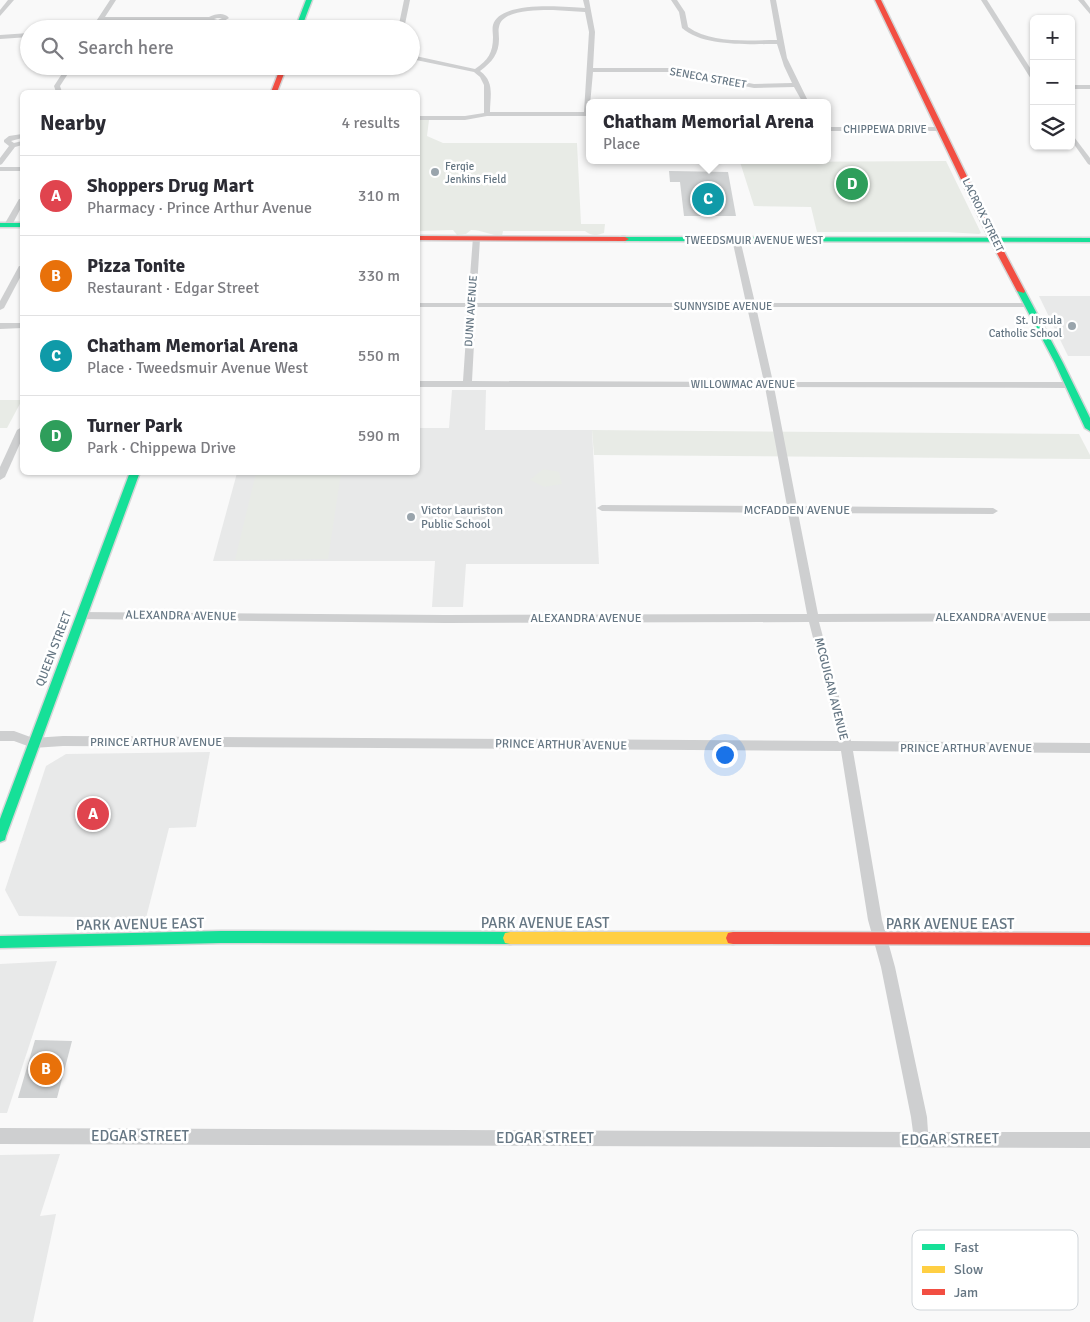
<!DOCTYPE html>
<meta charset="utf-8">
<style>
body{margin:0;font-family:Signika,sans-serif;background:#f2f2f3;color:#2b2b33}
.controls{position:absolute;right:15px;top:15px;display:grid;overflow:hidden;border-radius:8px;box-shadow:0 1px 4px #0004}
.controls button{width:45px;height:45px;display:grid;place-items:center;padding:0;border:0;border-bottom:1px solid #e1e1e2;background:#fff;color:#2b2b33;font:25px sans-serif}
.you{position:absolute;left:724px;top:754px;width:18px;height:18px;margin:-12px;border:4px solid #fff;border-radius:50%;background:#1a73e8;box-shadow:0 0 0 8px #1a73e833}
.badge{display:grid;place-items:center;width:32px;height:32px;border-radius:50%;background:#ea580c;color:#fff;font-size:16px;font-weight:700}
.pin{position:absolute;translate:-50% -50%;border:2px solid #fff;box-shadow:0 1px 5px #0006}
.popup{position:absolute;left:586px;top:99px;width:245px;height:65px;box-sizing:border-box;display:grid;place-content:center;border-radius:8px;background:#fff;filter:drop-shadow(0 1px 4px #0005);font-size:16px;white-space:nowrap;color:#7c7c81}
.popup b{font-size:19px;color:#2b2b33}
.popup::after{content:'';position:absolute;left:50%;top:100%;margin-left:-10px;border:10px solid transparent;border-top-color:#fff}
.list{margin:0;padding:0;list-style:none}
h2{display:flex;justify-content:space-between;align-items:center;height:65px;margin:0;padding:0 20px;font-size:21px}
h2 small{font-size:16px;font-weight:400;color:#7c7c81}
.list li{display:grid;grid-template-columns:32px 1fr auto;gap:15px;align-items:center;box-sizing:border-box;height:80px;padding:0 20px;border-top:1px solid #e1e1e2}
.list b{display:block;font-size:19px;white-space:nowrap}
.list p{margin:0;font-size:16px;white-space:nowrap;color:#7c7c81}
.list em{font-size:16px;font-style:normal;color:#7c7c81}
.icon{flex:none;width:28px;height:28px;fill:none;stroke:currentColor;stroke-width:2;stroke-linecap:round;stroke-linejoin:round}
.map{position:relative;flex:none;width:1090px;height:1322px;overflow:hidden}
.search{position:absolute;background:#fff;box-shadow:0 1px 4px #0004;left:20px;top:20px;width:400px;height:55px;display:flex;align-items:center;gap:12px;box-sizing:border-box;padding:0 18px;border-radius:28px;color:#7c7c81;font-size:19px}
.panel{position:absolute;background:#fff;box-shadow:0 1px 4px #0004;left:20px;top:90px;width:400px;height:385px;border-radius:8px}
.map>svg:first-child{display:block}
</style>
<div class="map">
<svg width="1090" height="1322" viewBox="0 0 1090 1322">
<rect width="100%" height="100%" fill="#f9f9f9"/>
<g fill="#e8e9e9">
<polygon points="1039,296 1090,296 1090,356 1068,356"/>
<polygon points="452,390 486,390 485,430 592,430 599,564 466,564 463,607 432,607 435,561 213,561 237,473 418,472 418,428 449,428"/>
<polygon points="210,752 196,827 169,828 146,918 19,916 5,890 46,766 66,754"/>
<polygon points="57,961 7,1113 0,1113 0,964"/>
<polygon points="60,1154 40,1216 56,1214 33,1322 0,1322 0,1155"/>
</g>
<g fill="#e8ebe6">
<path d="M418,120H429L427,136L443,143H577L581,224H605L604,233C596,236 591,236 585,231H503L502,236C490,235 482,230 471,230L466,234L457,235L453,230L418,231Z"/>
<polygon points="946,161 981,233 979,234 947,232 817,232 811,207 754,206 740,162"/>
<polygon points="0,400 22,400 7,428 0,428"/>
<polygon points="592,430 1079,434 1090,455 1090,459 594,455"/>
<polygon points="543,469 559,472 562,484 544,487 530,480"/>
<polygon points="256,473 341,473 328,559 235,560"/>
</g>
<g fill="#d0d2d3">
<polygon points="669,171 728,172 736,216 684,216 680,182 670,182"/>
<polygon points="35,1040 72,1041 57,1098 18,1098"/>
</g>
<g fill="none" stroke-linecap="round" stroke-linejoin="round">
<defs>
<g id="fast">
<polygon points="306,0 312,0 301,29 295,29"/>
<rect x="0" y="223" width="22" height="4"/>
<polygon points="622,237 1090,238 1090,242 625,241 621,239"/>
<polygon points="1018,289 1025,291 1063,363 1090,418 1090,431 1085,428 1055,363 1017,291"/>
<polygon points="130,472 140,472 6,836 5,840 0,842 0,819"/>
<polygon points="221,931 510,932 515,933 517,938 515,943 510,944 221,943 0,948 0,936"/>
</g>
<polygon id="slow" points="510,932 733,932 738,933 740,938 738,943 733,944 510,944 505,943 503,938 505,933"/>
<g id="jam">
<polygon points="875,0 881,0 999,242 1025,291 1024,293 1017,291 991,242"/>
<polygon points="281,66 287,66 277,92 271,92"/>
<polygon points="418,236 625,237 629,239 625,241 418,240"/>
<polygon points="733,932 1090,933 1090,945 733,944 728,943 726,938 728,933"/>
</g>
</defs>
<use href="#fast" stroke="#d5d6d7" stroke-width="3"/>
<use href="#slow" stroke="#d5d6d7" stroke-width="3"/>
<use href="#jam" stroke="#d5d6d7" stroke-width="3"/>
<g fill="#cecfd0" fill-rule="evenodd">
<polygon points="8,0 14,0 0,16 0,10"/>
<path d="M110,0H116L105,17H209C216,14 224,12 229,18L219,24L207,21H102L97,29H91ZM217,18H222L218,20L214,19Z"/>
<polygon points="404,0 410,0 404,29 398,29"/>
<path d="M583,0H589L595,32L593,68H671L754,84L792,83L784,66L777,44C750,44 703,47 682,28L679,12L671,0H677L685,12L688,27C712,44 748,40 777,40L770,0H776L787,58L809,103H803L794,87L754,88L671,72H593L589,116H487L465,120H418V116H465L484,113V85L480,77L474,72L411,59V55L475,69C488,60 493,53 493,37C493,34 492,29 493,25C500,0 565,7 585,8ZM553,10L585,12L589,32L584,112H490C490,96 495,82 480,71C492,62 499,54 499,39C499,35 498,30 499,27C502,9 539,10 553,10Z"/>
<polygon points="981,0 987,0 1034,74 1034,81 1031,79"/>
<polygon points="1078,0 1084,0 1090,8 1090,14"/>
<polygon points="29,33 29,37 0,39 0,35"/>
<polygon points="67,66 73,66 60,86 62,92 56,92 54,86"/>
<rect x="1071" y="85" width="19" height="4"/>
<polygon points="827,127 942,127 945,129 942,131 827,131"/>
<polygon points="1071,133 1090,158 1090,165 1088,164 1071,140"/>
<polygon points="22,134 22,138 11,141 14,143 22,141 22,145 15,147 2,164 0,165 0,158 9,146 4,142 4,140 9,136"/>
<rect x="0" y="167" width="22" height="4"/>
<polygon points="19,199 22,199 22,206 11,227 5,227 4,225"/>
<path d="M473,237L480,239L476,303H746L732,239L736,237L740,239L755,303H1029L1033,305L1029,307H756L773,382H1069L1073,385L1069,388L774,387L797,506L993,508L998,511L993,514L798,513L818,614L1090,613V621L819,622L851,741L1090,743V753L853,751L882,920L895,967L927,1117L928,1132H1090V1148L0,1144V1128L913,1132L911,1117L881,967L868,920L841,751L63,746L33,748L14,741H0V731H14L33,738L63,736L839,741L809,622L446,623L78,619L77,616L78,613L82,612L446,615L807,614L788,513L602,511L597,508L602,505L787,506L765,387H418V381H463L468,307H418V303H468ZM476,307H747L764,382L472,381Z"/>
<polygon points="19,266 22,266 22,274 4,308 0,310 0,301"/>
<polygon points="0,323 22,323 22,328 0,329"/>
<polygon points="22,427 22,439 5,477 0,480 0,467 17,430"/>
</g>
<use href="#fast" fill="#16e098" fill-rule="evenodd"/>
<use href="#slow" fill="#ffcf43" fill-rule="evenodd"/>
<use href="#jam" fill="#f24e42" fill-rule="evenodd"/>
</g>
<g fill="#99a4ac" stroke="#fff" stroke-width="2">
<circle cx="435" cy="172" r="5"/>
<circle cx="1072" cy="326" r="5"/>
<circle cx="411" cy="517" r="5"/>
</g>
<g text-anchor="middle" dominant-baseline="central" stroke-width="5" stroke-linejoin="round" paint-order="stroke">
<g font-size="11" fill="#657683" stroke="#fff">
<text transform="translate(708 78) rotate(10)">SENECA STREET</text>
<text x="885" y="129">CHIPPEWA DRIVE</text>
<text transform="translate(983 215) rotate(64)">LACROIX STREET</text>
<text x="754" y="240">TWEEDSMUIR AVENUE WEST</text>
<text x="723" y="306">SUNNYSIDE AVENUE</text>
<text transform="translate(471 311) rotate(-86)">DUNN AVENUE</text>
<text x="743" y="384">WILLOWMAC AVENUE</text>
</g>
<g font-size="11" fill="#657683" stroke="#fff" text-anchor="start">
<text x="445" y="166">Fergie<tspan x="445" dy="13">Jenkins Field</tspan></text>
<text x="1062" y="320" text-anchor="end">St. Ursula<tspan x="1062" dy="13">Catholic School</tspan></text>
</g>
<g font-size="12" fill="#657683" stroke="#fff" text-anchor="start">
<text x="421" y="510">Victor Lauriston<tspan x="421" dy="14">Public School</tspan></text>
</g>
<g font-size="12" fill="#657683" stroke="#fff">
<text x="797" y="510">MCFADDEN AVENUE</text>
<text transform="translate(181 616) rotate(1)">ALEXANDRA AVENUE</text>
<text x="991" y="617">ALEXANDRA AVENUE</text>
<text x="586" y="618">ALEXANDRA AVENUE</text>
<text transform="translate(54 649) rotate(-69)">QUEEN STREET</text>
<text transform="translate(831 689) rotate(76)">MCGUIGAN AVENUE</text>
<text x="156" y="742">PRINCE ARTHUR AVENUE</text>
<text transform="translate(561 745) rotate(1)">PRINCE ARTHUR AVENUE</text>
<text x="966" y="748">PRINCE ARTHUR AVENUE</text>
</g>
<g font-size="15" fill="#657683" stroke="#fff">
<text x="545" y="923">PARK AVENUE EAST</text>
<text transform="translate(140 924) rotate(-1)">PARK AVENUE EAST</text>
<text x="950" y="924">PARK AVENUE EAST</text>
<text x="140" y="1136">EDGAR STREET</text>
<text x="545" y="1138">EDGAR STREET</text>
<text transform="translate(950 1139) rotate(-1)">EDGAR STREET</text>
</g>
</g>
<rect x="912" y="1230" width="166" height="80" rx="8" fill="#fff" stroke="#d1d6da" stroke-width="1"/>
<rect x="922" y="1244" width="23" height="6" fill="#16e098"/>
<rect x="922" y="1266" width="23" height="7" fill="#ffcf43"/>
<rect x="922" y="1289" width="23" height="6" fill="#f24e42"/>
<g font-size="14" fill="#657683">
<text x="954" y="1252">Fast</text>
<text x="954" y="1274">Slow</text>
<text x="954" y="1297">Jam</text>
</g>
</svg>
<div class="controls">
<button>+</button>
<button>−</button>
<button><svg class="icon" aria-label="layers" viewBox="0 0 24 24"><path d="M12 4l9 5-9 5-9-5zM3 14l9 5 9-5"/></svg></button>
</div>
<div class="you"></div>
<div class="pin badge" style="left:93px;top:814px;background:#e0444e">A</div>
<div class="pin badge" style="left:46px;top:1069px;background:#e8710a">B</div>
<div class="pin badge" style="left:708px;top:199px;background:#0f9aa8">C</div>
<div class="popup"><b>Chatham Memorial Arena</b>Place</div>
<div class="pin badge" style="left:852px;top:184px;background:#2e9e5b">D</div>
<div class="search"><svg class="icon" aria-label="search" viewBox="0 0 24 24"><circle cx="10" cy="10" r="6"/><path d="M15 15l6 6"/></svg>Search here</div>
<section class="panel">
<h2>Nearby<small>4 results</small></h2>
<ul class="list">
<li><span class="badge" style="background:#e0444e">A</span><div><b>Shoppers Drug Mart</b><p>Pharmacy · Prince Arthur Avenue</p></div><em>310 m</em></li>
<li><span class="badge" style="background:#e8710a">B</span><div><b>Pizza Tonite</b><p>Restaurant · Edgar Street</p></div><em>330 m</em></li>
<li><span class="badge" style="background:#0f9aa8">C</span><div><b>Chatham Memorial Arena</b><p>Place · Tweedsmuir Avenue West</p></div><em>550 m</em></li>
<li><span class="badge" style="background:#2e9e5b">D</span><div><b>Turner Park</b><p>Park · Chippewa Drive</p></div><em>590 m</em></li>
</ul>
</section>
</div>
